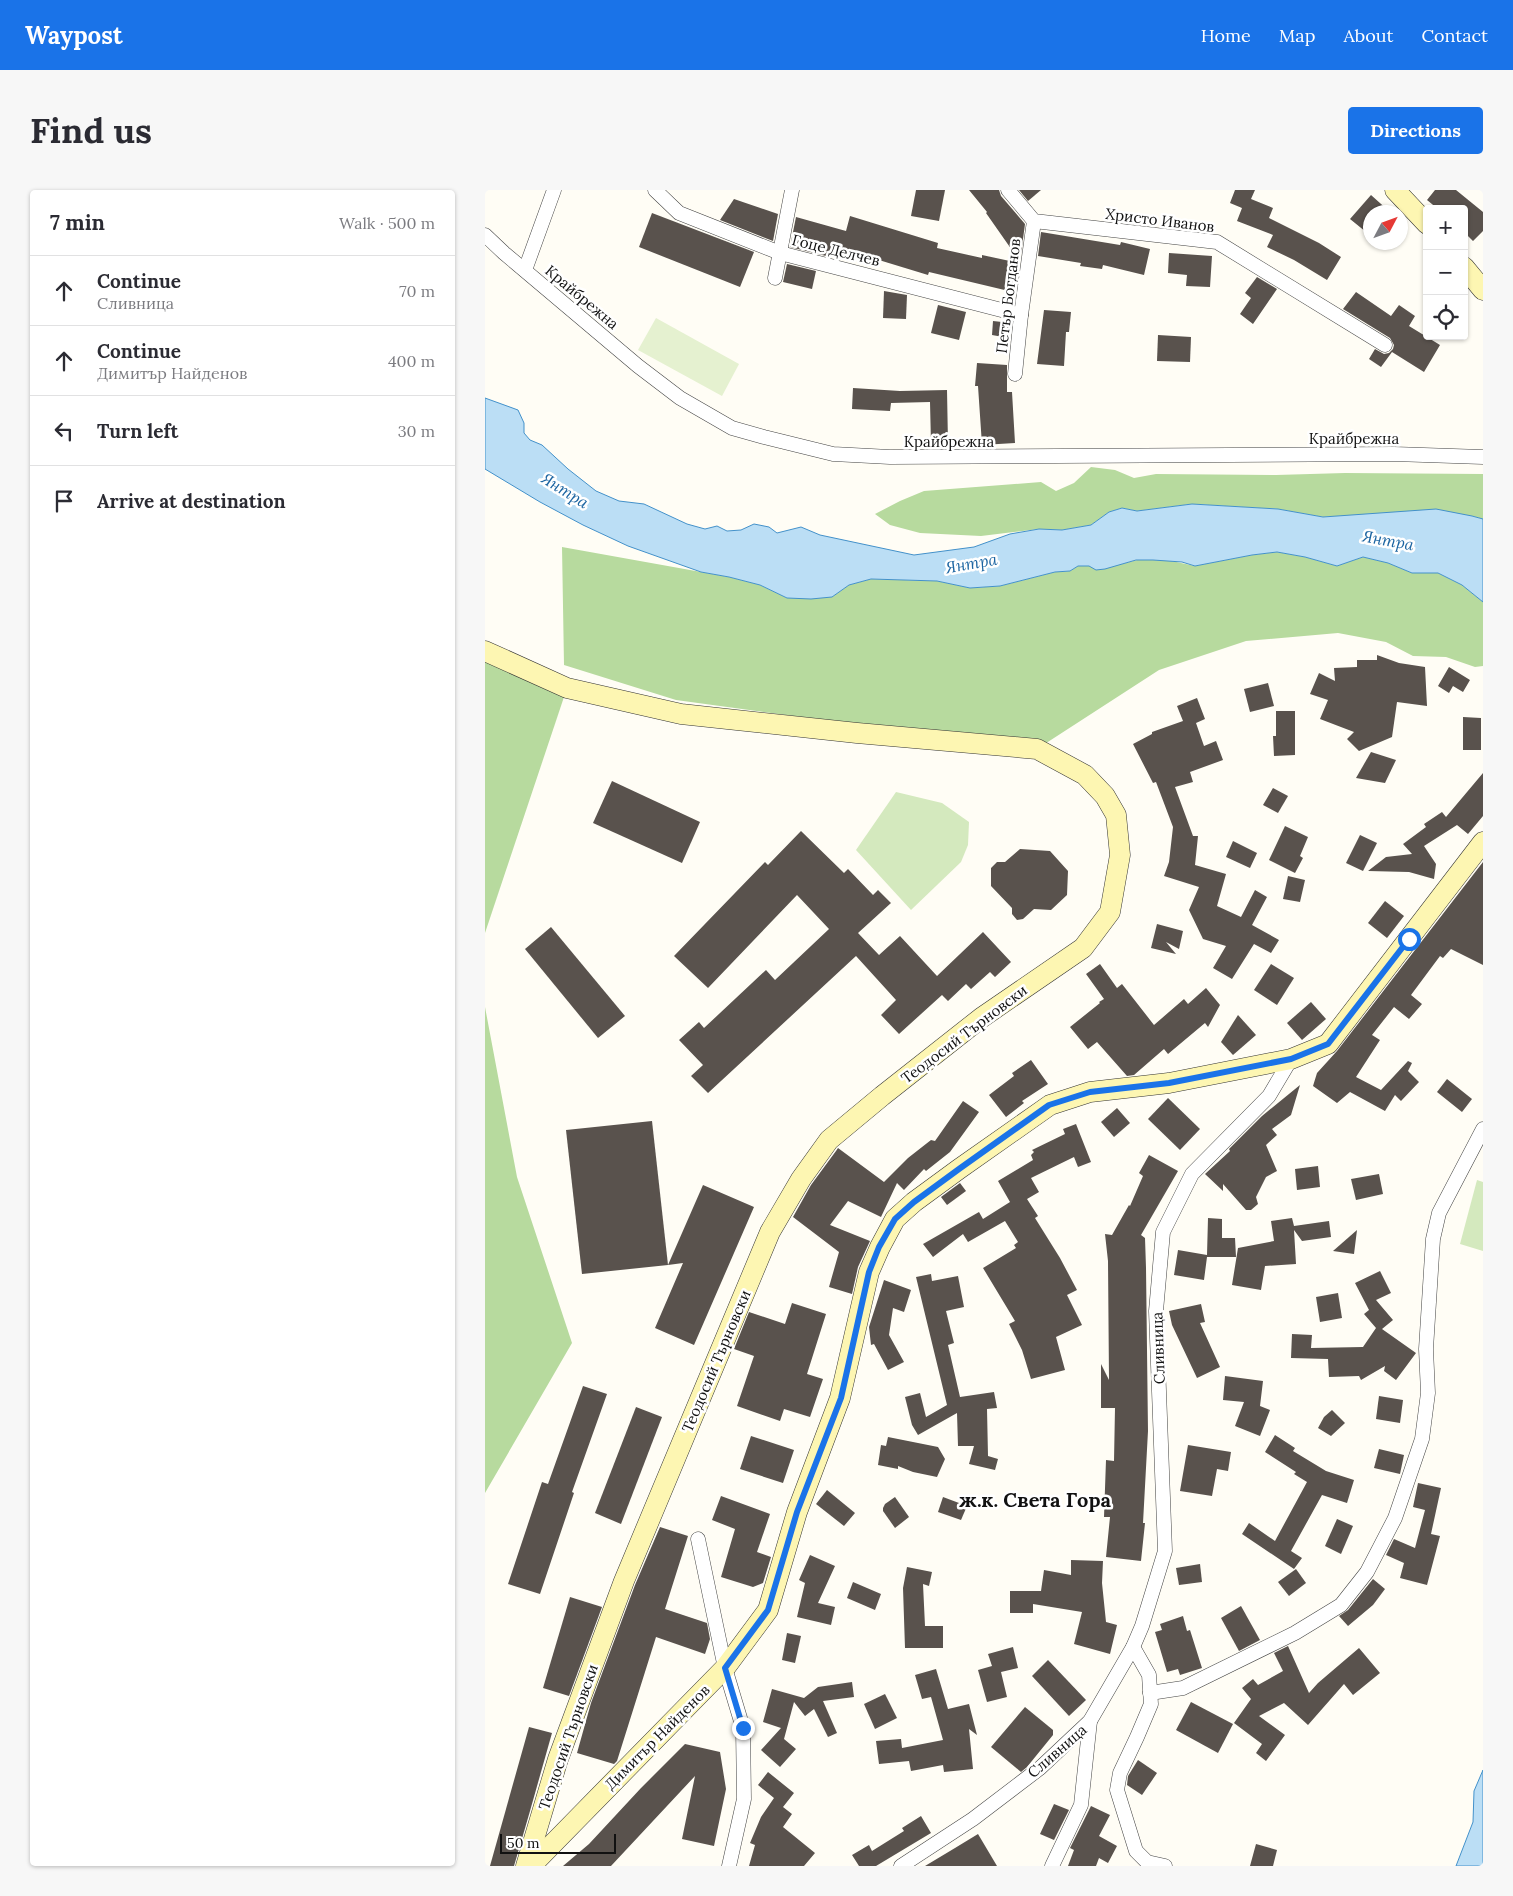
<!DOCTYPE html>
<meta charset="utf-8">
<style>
body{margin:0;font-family:Lora,serif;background:#f7f7f7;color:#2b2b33}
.controls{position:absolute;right:15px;top:15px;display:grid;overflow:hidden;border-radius:5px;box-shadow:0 1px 4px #0004}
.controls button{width:45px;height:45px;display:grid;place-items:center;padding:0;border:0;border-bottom:1px solid #e1e1e2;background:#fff;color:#2b2b33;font:25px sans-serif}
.compass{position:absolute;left:878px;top:15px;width:45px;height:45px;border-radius:50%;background:#fff;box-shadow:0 1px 4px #0004;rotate:49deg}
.scale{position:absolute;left:15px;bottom:12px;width:116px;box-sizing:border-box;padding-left:5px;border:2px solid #111;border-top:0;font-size:14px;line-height:18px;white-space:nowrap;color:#111;-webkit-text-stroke:4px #fff;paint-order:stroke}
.stop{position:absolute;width:15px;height:15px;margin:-11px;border:4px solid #1a73e8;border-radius:50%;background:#fff}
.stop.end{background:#1a73e8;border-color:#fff;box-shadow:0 1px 5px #0008}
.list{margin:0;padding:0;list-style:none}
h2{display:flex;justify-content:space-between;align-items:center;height:65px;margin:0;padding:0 20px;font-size:21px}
h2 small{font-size:16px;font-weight:400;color:#7c7c81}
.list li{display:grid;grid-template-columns:32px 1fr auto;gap:15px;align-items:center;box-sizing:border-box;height:70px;padding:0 20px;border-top:1px solid #e1e1e2}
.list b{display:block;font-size:19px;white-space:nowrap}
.list p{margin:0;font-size:16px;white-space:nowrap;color:#7c7c81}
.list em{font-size:16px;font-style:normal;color:#7c7c81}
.icon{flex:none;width:28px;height:28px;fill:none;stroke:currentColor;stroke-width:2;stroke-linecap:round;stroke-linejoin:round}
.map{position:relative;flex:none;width:998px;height:1676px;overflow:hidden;border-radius:5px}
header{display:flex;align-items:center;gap:30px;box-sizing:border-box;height:70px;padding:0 25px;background:#1a73e8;color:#fff}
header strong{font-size:24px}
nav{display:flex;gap:28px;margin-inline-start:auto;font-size:18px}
.intro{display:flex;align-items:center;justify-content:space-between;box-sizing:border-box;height:120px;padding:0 30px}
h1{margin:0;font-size:35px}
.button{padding:12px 22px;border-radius:5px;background:#1a73e8;color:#fff;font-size:18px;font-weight:700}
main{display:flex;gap:30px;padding:0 30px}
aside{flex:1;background:#fff;border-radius:5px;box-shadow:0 1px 4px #0004}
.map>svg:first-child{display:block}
</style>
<header>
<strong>Waypost</strong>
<nav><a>Home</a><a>Map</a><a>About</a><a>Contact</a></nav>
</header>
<div class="intro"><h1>Find us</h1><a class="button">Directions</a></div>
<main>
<aside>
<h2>7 min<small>Walk · 500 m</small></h2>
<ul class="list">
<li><svg class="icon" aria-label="ahead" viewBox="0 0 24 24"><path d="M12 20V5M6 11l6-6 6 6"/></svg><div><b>Continue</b><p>Сливница</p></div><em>70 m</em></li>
<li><svg class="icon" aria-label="ahead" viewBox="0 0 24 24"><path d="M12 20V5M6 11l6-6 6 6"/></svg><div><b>Continue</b><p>Димитър Найденов</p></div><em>400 m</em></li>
<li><svg class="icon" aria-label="left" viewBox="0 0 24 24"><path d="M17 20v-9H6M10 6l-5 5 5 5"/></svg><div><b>Turn left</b></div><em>30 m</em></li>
<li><svg class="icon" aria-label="arrive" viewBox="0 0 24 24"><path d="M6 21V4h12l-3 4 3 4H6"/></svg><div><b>Arrive at destination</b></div></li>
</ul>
</aside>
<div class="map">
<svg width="998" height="1676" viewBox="0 0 998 1676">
<rect width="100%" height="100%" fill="#fffdf5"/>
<g fill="#d4e9be">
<polygon points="411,602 457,613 484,632 483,655 476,672 426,720 371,660"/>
<polygon points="992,990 998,992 998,1061 975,1054"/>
</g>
<g fill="#b7da9e">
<polygon points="606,277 630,280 649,288 671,284 791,285 860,283 998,284 998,329 987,326 886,325 838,327 793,319 707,314 652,321 637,318 624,322 606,335 577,340 554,339 496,346 435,343 405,335 390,324 415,311 439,301 556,292 571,301 589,293"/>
<polygon points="77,357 244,387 275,395 302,408 347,407 364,395 386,389 452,391 485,398 515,396 570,382 585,381 593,376 637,374 652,370 682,370 710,376 767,365 792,362 820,367 852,376 878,367 903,373 927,383 953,383 977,395 998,412 998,476 990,477 961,467 928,466 901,452 853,443 761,451 674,480 552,559 191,510 79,475"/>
<polygon points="0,461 82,498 0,743"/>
<polygon points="0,817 32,987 87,1153 0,1303"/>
</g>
<polygon fill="#e5f1d0" points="171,128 254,174 237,206 153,160"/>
<g fill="#bbdef5" stroke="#4391ca">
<polygon points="0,208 33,220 39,233 39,243 45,250 57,255 83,279 111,301 134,311 159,314 202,334 220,339 232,336 242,341 256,340 269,334 284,337 292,343 316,337 335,345 429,365 489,357 525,344 554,339 577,340 606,335 624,322 637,318 652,321 707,314 793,319 838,327 951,319 987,326 998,329 998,412 977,395 953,383 927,383 903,373 878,367 852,376 820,367 792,362 767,365 710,376 697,372 668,370 651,370 620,379 611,380 604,376 593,376 585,381 570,382 515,396 485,398 452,391 386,389 364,395 347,407 326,409 302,408 275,395 244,387 216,382 143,356 98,335 55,312 0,279"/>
<polygon points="998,1580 998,1676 971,1676 988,1632 989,1601"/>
</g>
<g fill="#59524d">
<polygon points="431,0 460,0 454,31 426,26"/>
<polygon points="484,0 514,0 516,6 540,34 536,64 529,63 501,23 502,22"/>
<polygon points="534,0 556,0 543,11"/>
<polygon points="750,0 770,0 766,9 788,18 784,28 834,53 856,67 842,90 809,70 782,57 788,45 752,31 757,18 745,13"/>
<polygon points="950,0 971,0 998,22 998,41 988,51 979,42 979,19 953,19 942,10"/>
<polygon points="886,5 905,22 886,22 886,46 865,29"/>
<polygon points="249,9 293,24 288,51 235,30"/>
<polygon points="167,23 269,62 255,97 154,57"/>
<polygon points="365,26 453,53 452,58 497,68 497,65 534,73 528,102 444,82 443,85 348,56 345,67 305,57 311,27 361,41"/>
<polygon points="556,42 635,55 636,52 665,59 659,85 618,75 617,79 595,76 596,73 553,66"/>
<polygon points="684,63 727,66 725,97 701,96 702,85 683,83"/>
<polygon points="302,74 331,81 327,99 298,92"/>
<polygon points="772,87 792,99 768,134 755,124 766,108 760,103"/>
<polygon points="399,101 422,105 421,129 398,128"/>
<polygon points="871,102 906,126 914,115 930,126 924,136 955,155 939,182 907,162 896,177 884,169 890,159 899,164 904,163 908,159 909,155 905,148 858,119"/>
<polygon points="453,115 481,122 474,150 446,143"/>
<polygon points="559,120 586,122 584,142 581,142 579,176 552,174"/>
<polygon points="508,131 526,133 524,157 517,156 518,147 507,145"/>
<polygon points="673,145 706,147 705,172 672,171"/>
<polygon points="492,173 522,175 522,202 527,202 530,253 497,255 493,196 490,196"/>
<polygon points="368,198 415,201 462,200 463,254 446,254 445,212 406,213 405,221 367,219"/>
<polygon points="892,465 914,473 940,477 942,516 912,512 907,547 874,561 862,549 869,542 835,529 843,510 825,504 834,483 850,491 849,478 872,477 872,470 892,470"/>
<polygon points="964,477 985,490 978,502 968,496 964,503 953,496"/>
<polygon points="783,493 789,516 765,522 759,499"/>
<polygon points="712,508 720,529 711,533 719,556 731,551 738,570 705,582 708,592 690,597 708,646 713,646 710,675 741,684 732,716 756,727 770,700 782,707 767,735 794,750 786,763 769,754 747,789 728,778 741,756 718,749 704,720 714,697 679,686 684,672 688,637 671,592 668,593 648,554 667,544 667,542 698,531 692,516"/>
<polygon points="791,521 810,521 810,565 789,566 788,546 791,546"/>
<polygon points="978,527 996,528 996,560 978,560"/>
<polygon points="886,562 911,570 900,593 871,588"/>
<polygon points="998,583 998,626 983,644 972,635 939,656 951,674 949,689 924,682 883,681 901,667 927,664 918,654 941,637 939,634 957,622 961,627"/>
<polygon points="127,591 215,632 197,673 108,633"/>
<polygon points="788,598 803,606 793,623 778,615"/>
<polygon points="800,636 823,647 815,666 818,668 810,683 784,670"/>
<polygon points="316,641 359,683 363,679 388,705 393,700 406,713 373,743 394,765 415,746 452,786 498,742 526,772 510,787 505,782 486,799 481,794 463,811 457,805 414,844 396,825 411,810 371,766 223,903 206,886 218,875 194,850 214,832 219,838 281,780 290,790 344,739 312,705 223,798 189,766 280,672 283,675"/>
<polygon points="875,645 892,653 878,681 861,673"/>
<polygon points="748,651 772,663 765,678 741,667"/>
<polygon points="535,659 565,661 583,681 582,705 566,720 549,719 538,729 532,730 527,724 527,718 506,696 506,678 512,672 520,672"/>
<polygon points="998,672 998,775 966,759 958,768 955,766 926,805 937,814 924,829 909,817 887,845 895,850 871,887 896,900 923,871 927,873 923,881 934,892 916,911 910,905 900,921 865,902 852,913 828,896 832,883 852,861"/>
<polygon points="803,686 820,690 815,712 798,709"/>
<polygon points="900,711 919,726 902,748 883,733"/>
<polygon points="672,734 698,741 694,759 681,752 691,764 666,758"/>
<polygon points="66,737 140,826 113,848 40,759"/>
<polygon points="615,774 632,798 637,794 669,835 699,809 703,814 721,798 735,815 723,837 720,833 683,864 679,859 649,885 642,886 612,852 603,859 585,837 615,813 614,812 619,809 601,784"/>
<polygon points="786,774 809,788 792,815 769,800"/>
<polygon points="826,812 841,829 817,850 802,833"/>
<polygon points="753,825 771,845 748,865 736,852"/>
<polygon points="546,870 563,894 537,911 539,913 521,927 504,905 529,886 527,883"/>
<polygon points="962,889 987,909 977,922 952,902"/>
<polygon points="815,895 806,925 787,939 792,945 781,955 792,981 781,987 771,1007 773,1014 766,1020 761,1020 738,994 738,1001 720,984 745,961 744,959 777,926"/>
<polygon points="683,908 715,939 695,960 663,929"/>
<polygon points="478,911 494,922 465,962 441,981 439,979 419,1000 412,993 396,1027 363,1011 345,1035 385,1051 373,1077 367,1104 344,1097 354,1062 308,1027 326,995 351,961 353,958 399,992 423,968 446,950 450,951"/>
<polygon points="632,918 645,933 629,947 616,932"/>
<polygon points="167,931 183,1075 97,1084 81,940"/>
<polygon points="591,934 606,972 593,977 589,967 546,988 554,1002 542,1009 553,1026 550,1028 575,1068 592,1100 582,1105 597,1135 571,1147 580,1180 546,1189 537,1160 524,1134 530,1131 498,1078 531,1058 529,1055 533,1052 520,1031 483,1052 478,1044 448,1067 438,1054 494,1022 498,1029 525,1012 513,991 548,970 546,965 549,962 547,960 580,944 578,939"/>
<polygon points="664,965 693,981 656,1045 660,1048 661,1078 663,1241 658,1333 660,1333 656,1371 621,1367 625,1327 619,1327 621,1270 629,1271 630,1218 616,1218 616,1174 624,1190 623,1071 620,1044 627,1045 644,1015 645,1016 658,986 654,983"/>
<polygon points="833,976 835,997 812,1000 810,979"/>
<polygon points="894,984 898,1004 871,1010 866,989"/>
<polygon points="475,993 481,1001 462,1015 456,1007"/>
<polygon points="218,995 269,1017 209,1155 170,1138 198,1073 183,1075"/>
<polygon points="723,1028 737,1029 737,1048 750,1048 751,1067 722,1067 719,1090 689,1085 693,1060 722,1065"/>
<polygon points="807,1028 809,1036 844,1031 846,1047 817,1051 809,1040 811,1074 780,1076 776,1100 747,1095 753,1058 789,1051 786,1031"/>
<polygon points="872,1040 869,1064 848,1061"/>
<polygon points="895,1081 906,1103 891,1110 908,1130 897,1139 931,1163 911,1190 899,1181 900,1176 876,1190 874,1186 844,1187 843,1169 806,1168 807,1144 827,1145 826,1158 878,1157 891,1138 879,1124 884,1120 870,1093"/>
<polygon points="446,1084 447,1091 473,1086 479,1117 461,1121 469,1153 463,1155 475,1207 509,1202 512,1218 502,1219 503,1266 513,1269 510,1280 484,1274 489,1256 473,1256 472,1223 433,1245 427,1235 420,1207 435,1203 441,1227 462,1215 431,1087"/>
<polygon points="399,1090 426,1100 419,1122 408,1118 404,1145 419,1172 403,1180 389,1154 386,1155 384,1137"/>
<polygon points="853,1103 857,1128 835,1132 831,1107"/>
<polygon points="307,1113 341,1124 322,1184 338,1189 325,1227 299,1219 295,1231 252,1216 269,1166 249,1159 264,1122 300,1134"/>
<polygon points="716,1114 720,1132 715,1133 735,1177 712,1188 687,1135 684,1121"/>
<polygon points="740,1186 778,1191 775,1216 785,1220 775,1246 750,1236 759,1212 738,1210"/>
<polygon points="98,1196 122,1204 87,1302 89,1303 55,1404 23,1394 57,1292 63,1294"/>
<polygon points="894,1206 918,1210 915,1233 891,1229"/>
<polygon points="151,1217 177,1227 136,1334 110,1323"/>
<polygon points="847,1220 860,1233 846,1246 833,1238 839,1227"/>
<polygon points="790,1245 810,1258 808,1261 841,1281 869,1290 862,1313 837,1305 806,1361 817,1368 809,1379 757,1344 764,1333 790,1351 822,1292 809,1284 811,1282 780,1262"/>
<polygon points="266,1246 309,1260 298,1293 255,1279"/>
<polygon points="403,1247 453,1257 460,1269 452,1287 428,1282 413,1276 413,1279 393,1275 396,1255 401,1256"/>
<polygon points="703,1255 746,1262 743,1281 732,1279 727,1306 695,1301"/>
<polygon points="894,1259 919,1265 915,1284 889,1278"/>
<polygon points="933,1293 956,1298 946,1344 955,1346 942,1395 915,1388 919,1373 901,1365 909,1349 930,1358 940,1320 928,1317"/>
<polygon points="342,1300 370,1323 359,1336 331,1314"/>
<polygon points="236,1306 285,1324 272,1362 286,1367 278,1393 268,1397 236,1387 250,1339 227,1330"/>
<polygon points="410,1307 424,1327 410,1338 398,1321 398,1318 400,1314"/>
<polygon points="458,1307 482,1316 476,1330 453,1322"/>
<polygon points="852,1329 868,1336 856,1364 840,1356"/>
<polygon points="175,1337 203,1346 180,1419 222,1433 225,1449 220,1464 171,1447 132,1571 129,1574 92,1563 106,1513 150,1395"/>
<polygon points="325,1365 350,1376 333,1413 350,1417 346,1435 312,1427 320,1393 314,1390"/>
<polygon points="586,1370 618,1371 617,1393 621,1432 632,1435 625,1464 589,1454 597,1422 548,1414 548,1423 525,1423 525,1401 556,1401 559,1380 586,1385"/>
<polygon points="715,1374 717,1392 694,1395 691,1378"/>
<polygon points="422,1377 447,1382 444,1396 438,1394 440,1436 458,1436 458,1458 420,1458 418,1398"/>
<polygon points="811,1379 821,1393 804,1406 793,1392"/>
<polygon points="888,1389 900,1399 888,1415 863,1436 854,1426 863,1420"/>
<polygon points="368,1392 396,1404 390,1420 362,1408"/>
<polygon points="85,1407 117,1417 84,1506 58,1498"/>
<polygon points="756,1416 775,1450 754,1461 736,1428"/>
<polygon points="698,1426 702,1441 705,1440 717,1478 695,1485 693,1479 682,1482 670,1442 677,1440 675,1434"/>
<polygon points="302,1443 316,1446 310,1473 297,1470"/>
<polygon points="803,1456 824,1503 833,1493 874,1458 895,1483 868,1505 859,1494 823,1535 799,1513 774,1526 800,1545 781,1571 771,1563 777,1554 749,1533 766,1509 757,1498 768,1489 773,1495 798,1481 789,1463"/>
<polygon points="528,1457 533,1478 516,1482 522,1507 502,1512 493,1480 507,1476 503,1464"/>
<polygon points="563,1470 601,1510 584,1526 547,1486"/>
<polygon points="451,1479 463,1519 484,1514 492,1545 484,1539 488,1579 459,1582 458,1575 426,1581 424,1571 394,1574 391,1551 416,1549 417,1558 458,1550 446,1507 437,1509 430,1485"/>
<polygon points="367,1492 369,1507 338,1511 352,1543 343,1547 329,1519 320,1526 309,1512 299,1549 311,1559 295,1577 276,1560 296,1538 278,1532 287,1499 319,1508 333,1497"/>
<polygon points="400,1504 412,1528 390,1539 379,1514"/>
<polygon points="706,1512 748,1534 733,1563 691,1540"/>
<polygon points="540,1517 568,1540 568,1545 542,1577 536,1582 506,1557"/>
<polygon points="44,1537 67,1543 45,1621 29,1676 5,1676"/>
<polygon points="200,1554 235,1562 241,1599 229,1656 197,1649 210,1586 126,1676 78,1676 104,1654 156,1598"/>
<polygon points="653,1570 672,1583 657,1605 642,1595 643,1586"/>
<polygon points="283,1582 309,1603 298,1617 307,1624 298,1637 330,1663 319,1676 264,1676 270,1655 265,1653 276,1627 289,1608 273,1595"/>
<polygon points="569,1614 584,1620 569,1650 555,1644"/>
<polygon points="606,1616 625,1625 614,1646 632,1656 623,1673 614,1668 611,1676 583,1676 589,1660 585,1658"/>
<polygon points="436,1626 446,1643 391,1676 374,1676 367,1665 384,1655 387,1661 419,1641 417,1638"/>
<polygon points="493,1644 512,1676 440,1676 470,1658"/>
<polygon points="771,1654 792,1660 788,1676 765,1676"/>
</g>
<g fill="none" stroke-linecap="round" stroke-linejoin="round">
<defs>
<g id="street">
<polyline points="170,0 194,23 295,63 536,125"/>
<polyline points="523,0 549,31 732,52 900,155"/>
<polyline points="0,45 19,63 153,176 195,208 247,238 279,247 348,264 405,267 909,264 998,267"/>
<polyline points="40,80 69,0"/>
<polyline points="290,88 307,0"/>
<polyline points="530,184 536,125 549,31"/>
<polyline points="213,1349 240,1478 258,1538 259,1609 244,1676"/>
<polyline points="648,1457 664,1485 666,1514 652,1547 635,1583 632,1600 651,1661 662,1672 680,1676"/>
<polyline points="665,1503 698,1498 810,1443 856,1415 882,1382 910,1328 937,1249 943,1203 941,1159 948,1049 954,1023 998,939"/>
<polyline points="416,1676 488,1629 555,1578 605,1531 648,1457 657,1436 680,1361 671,1121 678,1042 707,984 784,906 806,869"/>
<polyline points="567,1676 596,1615 605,1531"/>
</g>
<g id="secondary">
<polyline points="910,0 942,34"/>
<polyline points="979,77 998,100"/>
<polyline points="0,461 82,498 196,524 372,543 552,559 600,585 620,606 631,625 635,665 625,722 598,758 496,828 397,906 344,950 316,989 285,1042 139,1391 73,1569 41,1676"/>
<polyline points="46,1676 240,1478 283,1420 312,1322 355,1208 384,1082 395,1057 410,1029 429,1012 474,979 565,915 605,902 684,893 806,869 843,854 998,652"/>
</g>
</defs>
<use href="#street" stroke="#444" stroke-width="15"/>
<use href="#secondary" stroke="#333" stroke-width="21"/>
<use href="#street" stroke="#fff" stroke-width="14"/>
<use href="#secondary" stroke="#fdf6b2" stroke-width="20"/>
</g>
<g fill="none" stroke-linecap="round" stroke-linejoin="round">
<polyline stroke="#1a73e8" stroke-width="6" points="258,1538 240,1478 283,1420 312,1322 356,1208 384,1082 394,1057 410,1029 429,1012 474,979 564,915 605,902 684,893 806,869 843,854 924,749"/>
</g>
<g text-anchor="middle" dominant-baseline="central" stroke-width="5" stroke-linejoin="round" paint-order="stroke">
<g font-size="15" fill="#111" stroke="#fff">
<text transform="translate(675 30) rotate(7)">Христо Иванов</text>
<text transform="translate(351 60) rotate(14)">Гоце Делчев</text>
<text transform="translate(523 106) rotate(-83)">Петър Богданов</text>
<text transform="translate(97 107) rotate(40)">Крайбрежна</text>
<text x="869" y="248">Крайбрежна</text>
<text x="464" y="251">Крайбрежна</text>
<text transform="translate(479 844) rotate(-37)">Теодосий Търновски</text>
<text transform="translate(673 1158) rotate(-92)">Сливница</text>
<text transform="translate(231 1171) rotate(-67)">Теодосий Търновски</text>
<text transform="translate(83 1547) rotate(-71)">Теодосий Търновски</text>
<text transform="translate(172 1547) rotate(-45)">Димитър Найденов</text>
<text transform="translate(572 1561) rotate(-41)">Сливница</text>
</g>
<g font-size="16" font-style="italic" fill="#1b64a1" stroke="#fff">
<text transform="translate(80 300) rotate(32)">Янтра</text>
<text transform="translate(903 350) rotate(10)">Янтра</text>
<text transform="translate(486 373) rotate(-10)">Янтра</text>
</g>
<g font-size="20" font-weight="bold" fill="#111" stroke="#fff">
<text x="550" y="1309">ж.к. Света Гора</text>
</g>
</g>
</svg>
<div class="controls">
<button>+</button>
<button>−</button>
<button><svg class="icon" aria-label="locate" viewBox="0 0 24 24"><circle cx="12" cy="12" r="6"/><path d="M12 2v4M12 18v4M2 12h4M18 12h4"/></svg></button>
</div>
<svg class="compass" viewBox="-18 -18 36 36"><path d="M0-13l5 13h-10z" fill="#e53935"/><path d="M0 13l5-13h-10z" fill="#7c7c81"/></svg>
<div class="scale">50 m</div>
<div class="stop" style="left:924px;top:749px"></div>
<div class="stop end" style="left:258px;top:1538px"></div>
</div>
</main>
